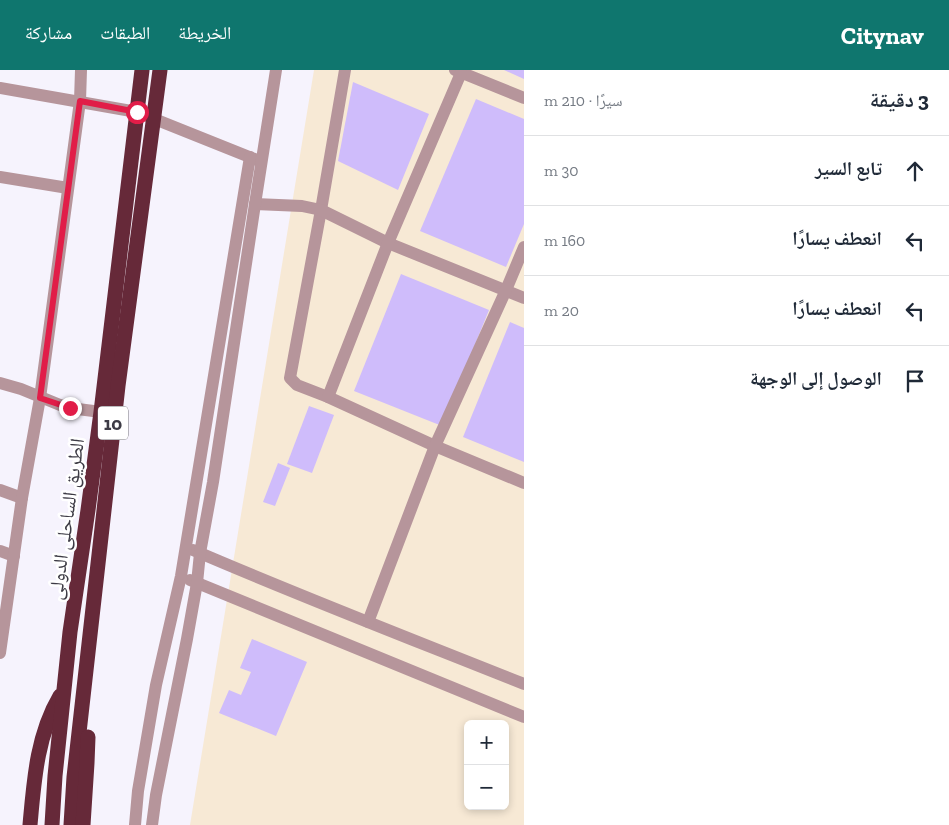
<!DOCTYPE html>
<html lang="ar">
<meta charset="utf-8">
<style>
body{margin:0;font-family:"Zilla Slab","Noto Naskh Arabic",serif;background:#f6f6f7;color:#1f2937;direction:rtl}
.controls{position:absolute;right:15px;bottom:15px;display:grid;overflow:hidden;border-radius:8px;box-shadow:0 2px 8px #0003}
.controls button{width:45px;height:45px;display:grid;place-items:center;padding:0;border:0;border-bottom:1px solid #e0e1e3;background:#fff;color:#1f2937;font:25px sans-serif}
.stop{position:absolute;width:15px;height:15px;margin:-11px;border:4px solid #e11d48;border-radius:50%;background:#fff}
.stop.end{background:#e11d48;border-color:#fff;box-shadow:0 1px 5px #0008}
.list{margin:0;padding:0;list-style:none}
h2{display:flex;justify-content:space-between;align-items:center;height:65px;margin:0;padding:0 20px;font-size:21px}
h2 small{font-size:16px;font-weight:400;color:#747a83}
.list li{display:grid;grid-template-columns:32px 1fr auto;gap:15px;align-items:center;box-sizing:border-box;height:70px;padding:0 20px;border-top:1px solid #e0e1e3}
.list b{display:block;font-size:19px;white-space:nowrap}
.list em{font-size:16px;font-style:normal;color:#747a83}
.icon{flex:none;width:28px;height:28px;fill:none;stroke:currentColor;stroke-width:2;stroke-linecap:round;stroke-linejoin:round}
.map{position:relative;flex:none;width:524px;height:755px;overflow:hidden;direction:ltr}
header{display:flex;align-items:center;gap:30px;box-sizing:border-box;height:70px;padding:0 25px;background:#0f766e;color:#fff}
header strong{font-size:24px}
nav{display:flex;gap:28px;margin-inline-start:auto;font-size:18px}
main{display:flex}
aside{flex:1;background:#fff}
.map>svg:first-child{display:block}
</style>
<header>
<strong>Citynav</strong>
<nav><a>الخريطة</a><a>الطبقات</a><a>مشاركة</a></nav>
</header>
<main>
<aside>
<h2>3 دقيقة<small>سيرًا · 210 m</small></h2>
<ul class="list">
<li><svg class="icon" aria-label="ahead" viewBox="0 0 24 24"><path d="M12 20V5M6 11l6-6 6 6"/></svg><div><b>تابع السير</b></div><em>30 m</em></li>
<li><svg class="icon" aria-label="left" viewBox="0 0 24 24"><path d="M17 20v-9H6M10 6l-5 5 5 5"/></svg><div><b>انعطف يسارًا</b></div><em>160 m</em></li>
<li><svg class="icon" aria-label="left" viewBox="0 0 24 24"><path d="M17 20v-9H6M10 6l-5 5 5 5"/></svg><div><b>انعطف يسارًا</b></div><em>20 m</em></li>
<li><svg class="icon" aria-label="arrive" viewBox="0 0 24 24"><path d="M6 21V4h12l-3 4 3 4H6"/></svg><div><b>الوصول إلى الوجهة</b></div></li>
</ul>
</aside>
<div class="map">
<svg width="524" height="755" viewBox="0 0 524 755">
<rect width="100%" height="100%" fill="#f6f3fd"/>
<path fill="#f7e9d5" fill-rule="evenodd" d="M314,0H524V755H190ZM468,654H505V736H468Z"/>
<g fill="#cfbcfb">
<polygon points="504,0 524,0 524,9"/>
<polygon points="353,12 429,44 398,120 338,91"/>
<polygon points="476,29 524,49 524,154 506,197 420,161"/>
<polygon points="401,204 489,240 442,356 354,321"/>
<polygon points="510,252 524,258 524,392 463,367"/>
<polygon points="309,336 334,345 312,403 287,394"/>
<polygon points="278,393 290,398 275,436 263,432"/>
<polygon points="252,569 307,592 276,666 219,643 229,620 241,625 251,602 240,598"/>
</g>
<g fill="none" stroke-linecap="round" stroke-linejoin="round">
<g stroke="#b6959b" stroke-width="12">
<polyline points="345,0 321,140 290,308 297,315 328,327 435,376 524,413"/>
<polyline points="455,0 524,28"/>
<polyline points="0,18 137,42 257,90"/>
<polyline points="0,107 68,118"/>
<polyline points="255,134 302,136 321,140 388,173 524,228"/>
<polyline points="0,313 21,319 60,335 70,338 101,342"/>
<polyline points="328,327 388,173 461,3"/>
<polyline points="0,420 22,428"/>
<path d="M193,480C302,527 414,570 524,614"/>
<polyline points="0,481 14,486"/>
<polyline points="190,510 524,647"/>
<polyline points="368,552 435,376 506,220 524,177"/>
<polyline points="0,583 22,428 40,328 80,31 81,0"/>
<polyline points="135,755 138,721 156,615 181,506 250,87"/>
<polyline points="152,755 156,725 187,569 197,513 200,483 213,412 255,134 276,0"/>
</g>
<g stroke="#662939" stroke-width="15">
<path d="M30,755C34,710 37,665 60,626"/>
<polyline points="52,755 55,706 70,562 88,440 101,342 142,0"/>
<polyline points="71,755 74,707 118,316 160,0"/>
<polyline points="83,755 87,693 88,667"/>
</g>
</g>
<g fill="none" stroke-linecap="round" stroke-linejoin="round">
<polyline stroke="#e11d48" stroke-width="6" points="70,338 40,328 80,31 137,42"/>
</g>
<g text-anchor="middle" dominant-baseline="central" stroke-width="5" stroke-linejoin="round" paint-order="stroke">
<rect fill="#fff" stroke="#77767d" stroke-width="1" x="98" y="336.5" width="30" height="33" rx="4"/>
<g font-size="19" font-weight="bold" fill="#3d3b45">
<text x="113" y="353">10</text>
</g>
<g font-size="20" fill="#3d3b45" stroke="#fff">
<text transform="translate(66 449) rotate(-82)">الطريق الساحلى الدولى</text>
</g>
</g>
</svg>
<div class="controls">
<button>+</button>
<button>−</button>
</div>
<div class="stop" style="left:137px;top:42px"></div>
<div class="stop end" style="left:70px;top:338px"></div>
</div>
</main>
